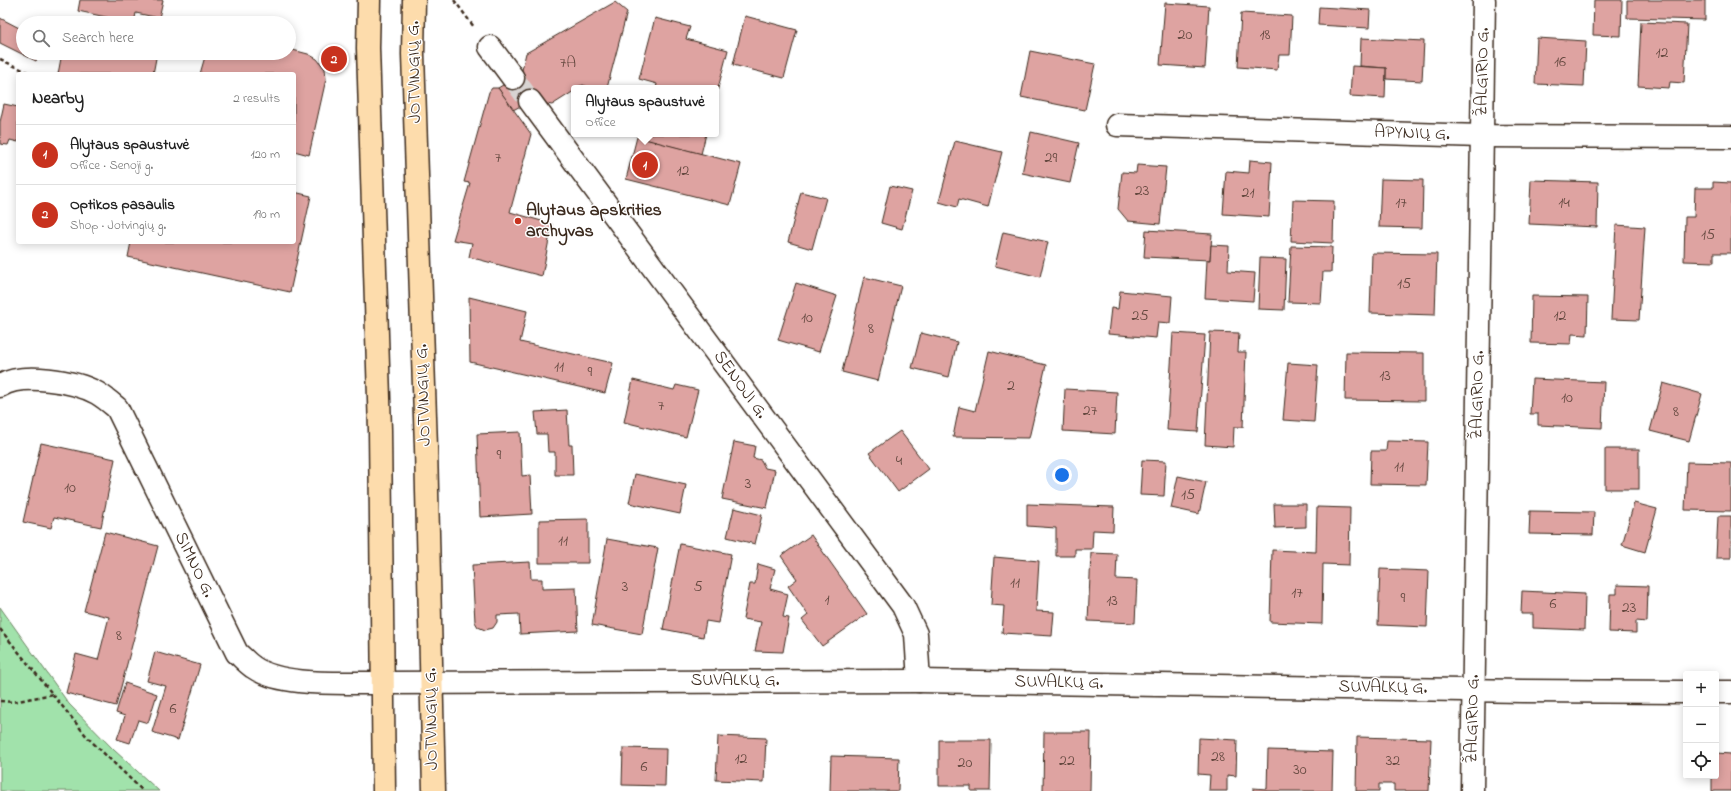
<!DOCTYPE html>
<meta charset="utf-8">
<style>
body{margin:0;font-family:"Indie Flower",sans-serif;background:#f6f6f6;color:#222}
.controls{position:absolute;right:12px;bottom:12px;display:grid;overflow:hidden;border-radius:4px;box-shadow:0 2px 10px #0003}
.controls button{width:36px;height:36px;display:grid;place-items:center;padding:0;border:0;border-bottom:1px solid #e0e0e0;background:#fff;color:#222;font:20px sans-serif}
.you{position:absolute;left:1062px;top:475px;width:14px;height:14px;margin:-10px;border:3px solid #fff;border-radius:50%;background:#1a73e8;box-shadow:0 0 0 6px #1a73e833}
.badge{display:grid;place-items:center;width:26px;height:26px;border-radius:50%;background:#c8321e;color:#fff;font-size:13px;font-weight:700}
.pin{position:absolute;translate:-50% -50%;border:2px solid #fff;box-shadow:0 1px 4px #0006}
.popup{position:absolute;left:571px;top:85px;width:148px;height:52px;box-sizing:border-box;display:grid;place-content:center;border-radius:4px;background:#fff;filter:drop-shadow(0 1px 3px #0005);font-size:13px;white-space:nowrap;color:#767676}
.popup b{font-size:15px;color:#222}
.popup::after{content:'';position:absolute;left:50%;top:100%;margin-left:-8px;border:8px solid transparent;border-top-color:#fff}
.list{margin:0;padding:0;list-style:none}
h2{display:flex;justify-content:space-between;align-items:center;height:52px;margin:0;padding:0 16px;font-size:17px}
h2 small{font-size:13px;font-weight:400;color:#767676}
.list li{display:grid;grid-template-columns:26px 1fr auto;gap:12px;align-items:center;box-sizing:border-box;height:60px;padding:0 16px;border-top:1px solid #e0e0e0}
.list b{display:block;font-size:15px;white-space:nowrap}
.list p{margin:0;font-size:13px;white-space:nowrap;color:#767676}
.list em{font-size:13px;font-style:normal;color:#767676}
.icon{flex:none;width:22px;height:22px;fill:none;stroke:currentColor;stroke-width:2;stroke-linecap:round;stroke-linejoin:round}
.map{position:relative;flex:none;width:1731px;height:791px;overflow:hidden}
.search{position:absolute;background:#fff;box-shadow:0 2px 10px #0003;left:16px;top:16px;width:280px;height:44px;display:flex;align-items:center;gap:10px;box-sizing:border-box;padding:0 14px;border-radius:22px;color:#767676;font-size:15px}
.panel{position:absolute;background:#fff;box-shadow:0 2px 10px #0003;left:16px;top:72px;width:280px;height:172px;border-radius:4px}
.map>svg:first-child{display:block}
</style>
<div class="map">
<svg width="1731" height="791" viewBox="0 0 1731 791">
<rect width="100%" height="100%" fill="#fff"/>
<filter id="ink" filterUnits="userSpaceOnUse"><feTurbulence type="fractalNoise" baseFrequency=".025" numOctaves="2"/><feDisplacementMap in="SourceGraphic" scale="8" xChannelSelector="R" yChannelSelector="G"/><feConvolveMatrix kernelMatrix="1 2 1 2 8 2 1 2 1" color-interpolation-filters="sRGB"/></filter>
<g filter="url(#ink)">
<polygon fill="#a1e2ab" stroke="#6e8664" points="0,607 69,704 114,750 159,791 0,791"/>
<g fill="#dea3a1" stroke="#3b2a1e">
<polygon points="80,0 163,0 159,18 136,13 134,23 78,11"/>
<polygon points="1594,0 1622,0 1621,36 1593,35"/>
<polygon points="1627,0 1705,0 1705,20 1627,18"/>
<polygon points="615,2 627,12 607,88 591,88 583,85 574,88 574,91 552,105 530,101 513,110 498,88 521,74 526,53"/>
<polygon points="1165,3 1209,6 1205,68 1160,65"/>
<polygon points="1319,7 1370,10 1369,28 1318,25"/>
<polygon points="1241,13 1292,16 1290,55 1279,55 1277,70 1238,67"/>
<polygon points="745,16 797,30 784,78 733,65"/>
<polygon points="0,18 23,30 23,53 40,53 36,61 0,43"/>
<polygon points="655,18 690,27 686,39 728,50 716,96 716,88 656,88 657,84 639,79"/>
<polygon points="1641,22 1687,24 1684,83 1670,82 1669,88 1638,86"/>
<polygon points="1361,38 1424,41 1422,81 1386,79 1386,68 1360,66"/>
<polygon points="1537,38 1586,41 1584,86 1535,84"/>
<polygon points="289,49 308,54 317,59 325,69 326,79 309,155 294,151 294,74 200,74 206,53 289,53"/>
<polygon points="1030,51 1095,64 1085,110 1021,97"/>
<polygon points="62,53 157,53 153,74 58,74"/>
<polygon points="1352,66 1386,68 1385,98 1350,96"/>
<polygon points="492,88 498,88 531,134 510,212 552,224 542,276 469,257 472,243 453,240 470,183 464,182 489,92"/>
<polygon points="4,104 18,107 18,142 10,140 8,145 0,144 0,122"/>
<polygon points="1031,132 1079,143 1070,183 1022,173"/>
<polygon points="644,134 706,134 701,154 643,139"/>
<polygon points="637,137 741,164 730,205 626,179"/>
<polygon points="955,141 1002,152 988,207 959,199 957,207 939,202"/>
<polygon points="1250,160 1272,162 1269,217 1223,214 1226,171 1249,173"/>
<polygon points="1137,165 1166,167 1160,224 1128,221 1118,209 1122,172 1136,173"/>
<polygon points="1381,179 1423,180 1422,228 1379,227"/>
<polygon points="1531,180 1598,182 1597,227 1529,224"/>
<polygon points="1713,182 1731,183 1731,253 1714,253 1714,262 1684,261 1685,217 1694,217 1695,188 1713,188"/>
<polygon points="890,186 912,191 902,229 881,223"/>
<polygon points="294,192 311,196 290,292 128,257 131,242 294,242"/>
<polygon points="801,192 826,198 812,249 788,242"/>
<polygon points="1293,200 1334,201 1333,243 1291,241"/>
<polygon points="1616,225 1645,227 1639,320 1611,319"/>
<polygon points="1146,230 1212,234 1210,260 1144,257"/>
<polygon points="1003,232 1048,242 1040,277 995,266"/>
<polygon points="1211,245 1229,246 1228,271 1255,273 1253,301 1205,298 1207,260 1210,260"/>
<polygon points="1291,246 1332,247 1331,272 1323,272 1321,303 1288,302"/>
<polygon points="1372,253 1437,254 1435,315 1370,313"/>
<polygon points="1260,258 1286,259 1284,310 1258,309"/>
<polygon points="864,277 901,286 878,381 842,372"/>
<polygon points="796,283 837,296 819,352 778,340"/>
<polygon points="1120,291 1172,296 1170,323 1158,322 1156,338 1108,334 1111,308 1118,309"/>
<polygon points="1532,296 1588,297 1587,335 1572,334 1571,344 1531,343"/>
<polygon points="469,297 527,311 520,342 613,363 605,393 470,362"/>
<polygon points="1210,332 1239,333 1238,352 1246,352 1243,427 1234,427 1233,447 1205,445"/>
<polygon points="921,333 957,342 949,377 912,368"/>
<polygon points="1173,333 1205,335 1198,432 1167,430"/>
<polygon points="989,351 1046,365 1029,438 953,437 959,407 975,411"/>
<polygon points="1346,352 1424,353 1424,401 1345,400"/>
<polygon points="1288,363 1318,365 1314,422 1283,420"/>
<polygon points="1532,379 1604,382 1602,428 1538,425 1538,414 1530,414"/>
<polygon points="633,380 674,390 676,385 698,390 686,437 624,422"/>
<polygon points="1663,383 1702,394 1689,441 1650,431"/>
<polygon points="1065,389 1117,392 1115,434 1063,431"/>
<polygon points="567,410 569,445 572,445 573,475 555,475 555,452 548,452 547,434 537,434 535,412"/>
<polygon points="900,431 929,469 898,492 869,453"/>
<polygon points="520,432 522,476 530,475 532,514 480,517 477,434"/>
<polygon points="1387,441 1428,442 1426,485 1370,484 1371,451 1386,451"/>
<polygon points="734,442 755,446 753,458 761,460 765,468 775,470 767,508 722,499"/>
<polygon points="41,443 115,459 101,527 54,517 51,528 23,522"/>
<rect x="1605" y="449" width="34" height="40"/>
<polygon points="1142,460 1166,461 1164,496 1140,495"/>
<polygon points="1687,462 1731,463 1731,511 1685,510"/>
<polygon points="635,474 686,485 680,514 629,503"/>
<polygon points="1178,476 1206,482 1199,514 1171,508"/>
<polygon points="1634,503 1657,509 1645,552 1622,545"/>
<polygon points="1027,504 1114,507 1113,531 1093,530 1092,549 1075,549 1075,556 1056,556 1056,528 1027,526"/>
<polygon points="1274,504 1306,504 1306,527 1275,528"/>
<polygon points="1317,507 1350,508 1349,565 1323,564 1322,624 1270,622 1272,550 1316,552"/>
<polygon points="734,508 762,515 755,544 727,537"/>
<polygon points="1530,511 1594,512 1593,535 1529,534"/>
<polygon points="1718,516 1731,516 1731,558 1716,558"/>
<polygon points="588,519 588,563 539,563 539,520"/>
<polygon points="105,532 158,546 116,706 66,693 76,654 98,660 109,617 84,611"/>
<polygon points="811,535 867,614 822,646 802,620 808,615 788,586 797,579 781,556"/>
<polygon points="607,539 658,548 642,634 592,625"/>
<polygon points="680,544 731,554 718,623 706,621 703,637 663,629"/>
<polygon points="1091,553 1117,554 1116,579 1137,580 1135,623 1088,621"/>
<polygon points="994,557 1039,561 1036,611 1054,612 1052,636 1002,633 1004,606 991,605"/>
<polygon points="530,562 531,579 542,579 542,589 576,588 578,631 520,634 519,614 497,615 497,622 493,628 485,630 478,627 475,622 472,565"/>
<polygon points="758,564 775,569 770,589 788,594 783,617 789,618 783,652 755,651 761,622 743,619 750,584 755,584"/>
<polygon points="1380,569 1429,571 1427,627 1378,625"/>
<polygon points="1617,585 1648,586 1647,622 1636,621 1636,633 1609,632 1610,594 1617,594"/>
<polygon points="1522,591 1585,594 1584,630 1533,628 1533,614 1521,614"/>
<polygon points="155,652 200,665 178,740 152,732 166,686 147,681"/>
<polygon points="125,683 157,694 148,723 138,720 130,743 117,739 125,716 116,713"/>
<polygon points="1044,732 1091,732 1090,791 1043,791"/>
<polygon points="718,736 766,738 764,782 716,780"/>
<polygon points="1357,737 1431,739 1429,791 1394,791 1394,784 1379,784 1379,791 1356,791"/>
<polygon points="1199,738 1237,740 1236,776 1227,775 1227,791 1209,791 1210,775 1198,774"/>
<polygon points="939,740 991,740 990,791 971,791 971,786 939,786"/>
<polygon points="623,748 666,749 665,786 622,785"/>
<polygon points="1268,750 1333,752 1332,791 1253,791 1253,788 1267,789"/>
<polygon points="1716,753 1731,754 1731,791 1712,791 1712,776 1716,776"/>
<polygon points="831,756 899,758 898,791 830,791"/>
</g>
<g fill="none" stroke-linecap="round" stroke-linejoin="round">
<polyline stroke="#d8d4d2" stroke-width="22" stroke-dasharray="22 11" stroke-linecap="butt" points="513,78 530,101"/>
<defs>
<g id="street">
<polyline points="490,47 513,78"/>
<polyline points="530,101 903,606 916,634 919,681"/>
<polyline points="1117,125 1481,136 1731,137"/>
<path d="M0,386C22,372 75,381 97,393C104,397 111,403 117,408L237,653C242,657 247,663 253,667C282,688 349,682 384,683L919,681L1523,691L1686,692"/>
<polyline points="1716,692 1731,692"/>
<polyline points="1472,791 1484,0"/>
</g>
<g id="primary">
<polyline points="369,0 368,48 380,430 384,791"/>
<polyline points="414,0 413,54 426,447 434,791"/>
</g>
</defs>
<use href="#street" stroke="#3b2a1e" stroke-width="25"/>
<use href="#primary" stroke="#3b2a1e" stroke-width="25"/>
<g stroke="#3b2a1e" stroke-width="2.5" stroke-dasharray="4 3" stroke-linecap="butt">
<polyline points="454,0 474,27"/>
<polyline points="0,59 31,74"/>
<polyline points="0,629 88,738 143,791"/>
<polyline points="0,701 13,702 53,694"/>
</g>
<use href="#street" stroke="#fff" stroke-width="22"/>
<use href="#primary" stroke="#fddcac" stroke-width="22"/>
</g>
</g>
<circle fill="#c8321e" stroke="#fff" stroke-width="1.5" cx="518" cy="221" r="4"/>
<g text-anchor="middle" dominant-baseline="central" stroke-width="3" stroke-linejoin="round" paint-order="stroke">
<g font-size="16" fill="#64483f">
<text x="1185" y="35">20</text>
<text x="1265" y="35">18</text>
<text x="1662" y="53">12</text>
<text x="1560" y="62">16</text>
<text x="568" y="63">7A</text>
<text x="498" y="158">7</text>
<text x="1051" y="158">29</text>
<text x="683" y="171">12</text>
<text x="1142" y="191">23</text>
<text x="1248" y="193">21</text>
<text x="1401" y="203">17</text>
<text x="1564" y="203">14</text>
<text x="1708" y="235">15</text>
<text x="1404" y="284">15</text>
<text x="1140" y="316">25</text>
<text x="1560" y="316">12</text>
<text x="807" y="318">10</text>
<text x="871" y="329">8</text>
<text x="559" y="367">11</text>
<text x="590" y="372">9</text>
<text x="1385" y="376">13</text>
<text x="1011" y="386">2</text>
<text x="1567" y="398">10</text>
<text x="661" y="406">7</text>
<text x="1090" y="411">27</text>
<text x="1676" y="412">8</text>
<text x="499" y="455">9</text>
<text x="899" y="461">4</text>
<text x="1399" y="467">11</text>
<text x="748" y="484">3</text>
<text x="70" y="488">10</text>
<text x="1188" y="495">15</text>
<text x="563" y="541">11</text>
<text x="1015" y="583">11</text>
<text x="625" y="587">3</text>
<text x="698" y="587">5</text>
<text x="1297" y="593">17</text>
<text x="1403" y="598">9</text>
<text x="827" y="600">1</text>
<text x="1112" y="601">13</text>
<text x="1553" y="604">6</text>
<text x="1629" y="608">23</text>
<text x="119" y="636">8</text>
<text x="173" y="709">6</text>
<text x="1218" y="757">28</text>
<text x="741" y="759">12</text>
<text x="1067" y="761">22</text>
<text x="1393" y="761">32</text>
<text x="965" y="763">20</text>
<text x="644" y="767">6</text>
<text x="1300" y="770">30</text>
</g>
<g font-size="18" fill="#3b2a1e" stroke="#fff">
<text transform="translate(415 72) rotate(-91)">JOTVINGIŲ G.</text>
<text transform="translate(1483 72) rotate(-89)">ŽALGIRIO G.</text>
<text transform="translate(1412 134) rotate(2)">APYNIŲ G.</text>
<text transform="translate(740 385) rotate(54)">SENOJI G.</text>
<text transform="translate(424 395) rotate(-92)">JOTVINGIŲ G.</text>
<text transform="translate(1478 395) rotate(-89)">ŽALGIRIO G.</text>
<text transform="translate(194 565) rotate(64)">SIMNO G.</text>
<text x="735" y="681">SUVALKŲ G.</text>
<text transform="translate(1059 683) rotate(1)">SUVALKŲ G.</text>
<text transform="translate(1383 688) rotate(1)">SUVALKŲ G.</text>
<text transform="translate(432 719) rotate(-91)">JOTVINGIŲ G.</text>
<text transform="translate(1473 719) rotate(-89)">ŽALGIRIO G.</text>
</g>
<g font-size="18" font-weight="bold" fill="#3b2a1e" stroke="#fff" text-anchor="start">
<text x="526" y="211">Alytaus apskrities<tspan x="526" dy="21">archyvas</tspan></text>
</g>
</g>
</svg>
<div class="controls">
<button>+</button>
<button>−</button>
<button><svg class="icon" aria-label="locate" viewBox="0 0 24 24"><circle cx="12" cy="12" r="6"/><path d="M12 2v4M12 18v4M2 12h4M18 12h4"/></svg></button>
</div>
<div class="you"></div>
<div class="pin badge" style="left:645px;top:165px">1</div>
<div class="popup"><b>Alytaus spaustuvė</b>Office</div>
<div class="pin badge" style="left:334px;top:59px">2</div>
<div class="search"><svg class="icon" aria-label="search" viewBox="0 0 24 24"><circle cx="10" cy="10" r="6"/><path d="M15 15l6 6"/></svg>Search here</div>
<section class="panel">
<h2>Nearby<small>2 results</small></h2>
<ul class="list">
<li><span class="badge">1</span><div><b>Alytaus spaustuvė</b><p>Office · Senoji g.</p></div><em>120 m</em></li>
<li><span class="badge">2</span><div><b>Optikos pasaulis</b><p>Shop · Jotvingių g.</p></div><em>190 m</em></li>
</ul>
</section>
</div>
